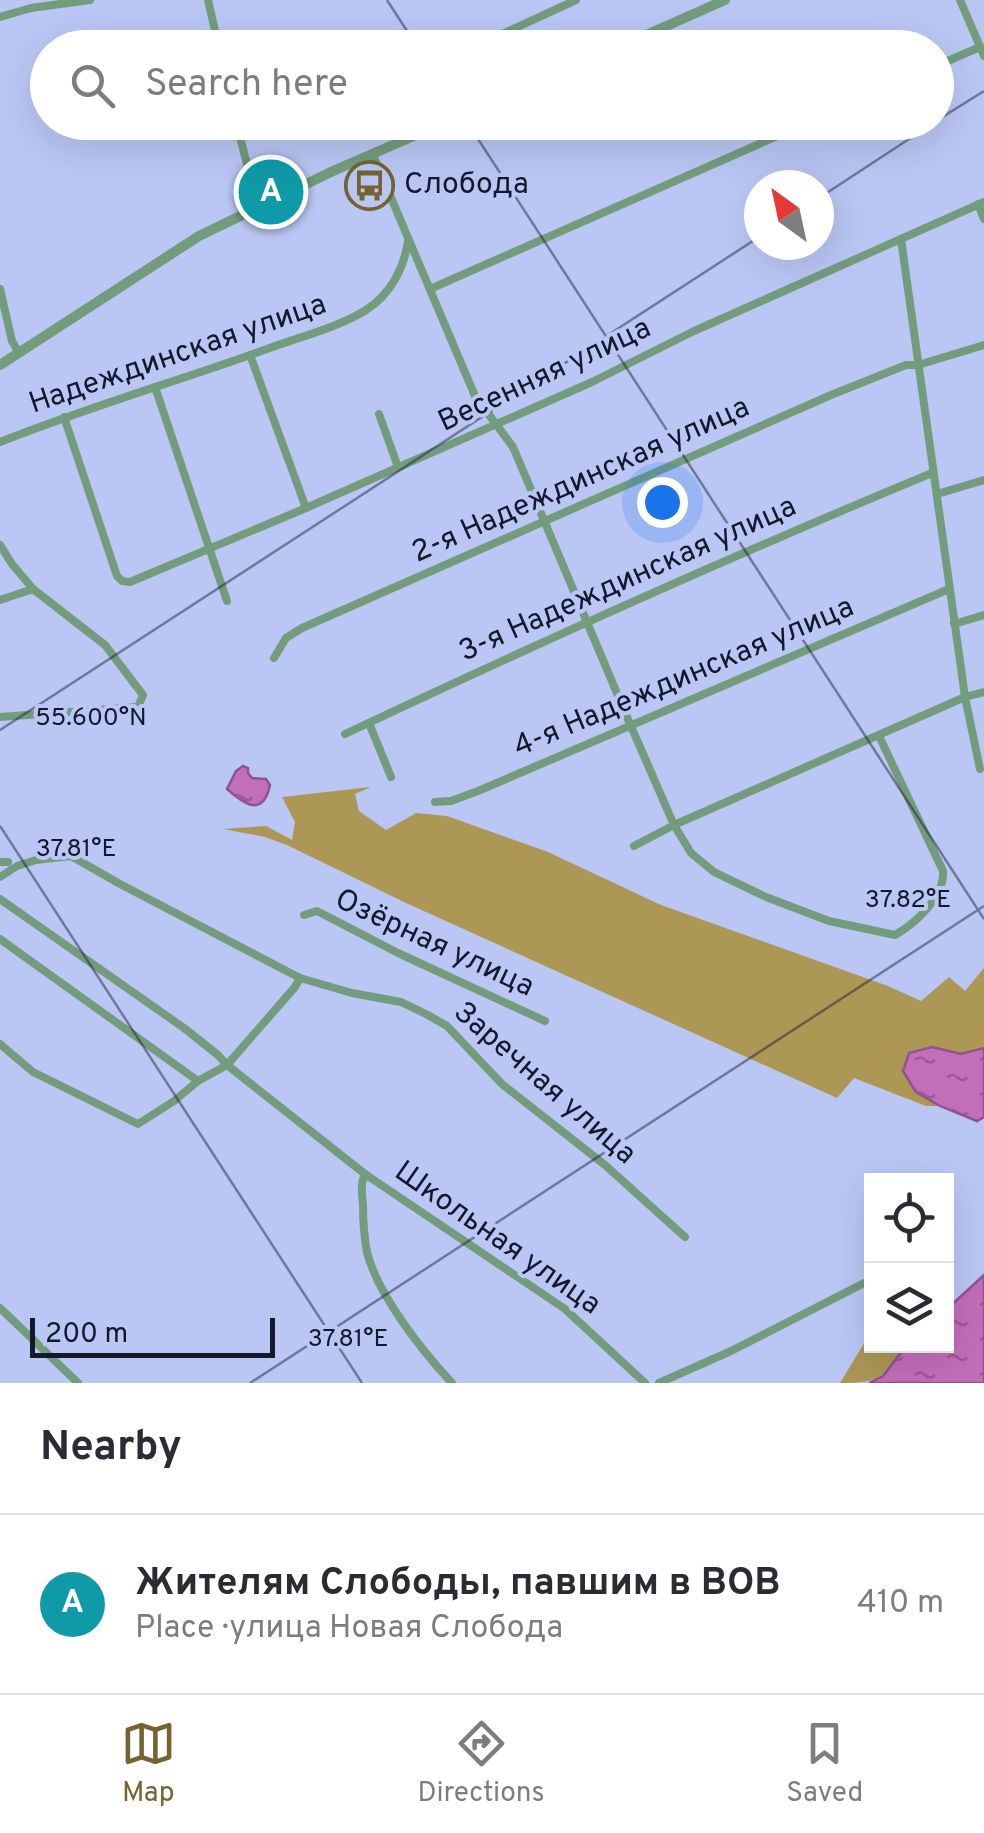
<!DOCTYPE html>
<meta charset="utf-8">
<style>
body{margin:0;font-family:Overpass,sans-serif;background:#f2f2f3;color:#2b2b33}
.controls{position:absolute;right:30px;bottom:30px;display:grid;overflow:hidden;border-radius:0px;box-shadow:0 10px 40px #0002}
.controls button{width:90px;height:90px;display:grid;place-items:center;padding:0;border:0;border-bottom:2px solid #e1e1e2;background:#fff;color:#2b2b33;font:50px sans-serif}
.compass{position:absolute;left:744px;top:170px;width:90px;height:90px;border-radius:50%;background:#fff;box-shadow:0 10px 40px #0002;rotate:327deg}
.scale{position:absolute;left:30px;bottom:25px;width:245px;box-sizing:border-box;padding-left:10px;border:5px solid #13182c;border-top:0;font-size:28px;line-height:35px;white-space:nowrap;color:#13182c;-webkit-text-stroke:8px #bac7f5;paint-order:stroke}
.you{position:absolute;left:662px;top:502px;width:35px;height:35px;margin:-25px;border:8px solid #fff;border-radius:50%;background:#1a73e8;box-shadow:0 0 0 15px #1a73e833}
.badge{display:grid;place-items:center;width:65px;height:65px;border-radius:50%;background:#746431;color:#fff;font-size:32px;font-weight:700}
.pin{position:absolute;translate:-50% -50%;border:5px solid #fff;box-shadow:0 2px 10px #0006}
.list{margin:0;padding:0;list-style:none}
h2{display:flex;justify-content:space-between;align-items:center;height:130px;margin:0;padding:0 40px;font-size:42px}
h2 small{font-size:32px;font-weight:400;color:#7c7c81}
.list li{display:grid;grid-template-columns:65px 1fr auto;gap:30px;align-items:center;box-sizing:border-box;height:180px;padding:0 40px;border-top:2px solid #e1e1e2}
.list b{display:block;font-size:38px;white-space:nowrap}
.list p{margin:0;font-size:32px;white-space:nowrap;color:#7c7c81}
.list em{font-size:32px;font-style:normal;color:#7c7c81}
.icon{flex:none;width:55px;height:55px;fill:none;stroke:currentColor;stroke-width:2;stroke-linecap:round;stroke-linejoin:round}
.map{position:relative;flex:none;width:984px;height:1383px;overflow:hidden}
.search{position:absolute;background:#fff;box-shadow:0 10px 40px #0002;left:30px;right:30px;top:30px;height:110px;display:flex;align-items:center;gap:25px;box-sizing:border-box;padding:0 35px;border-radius:55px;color:#7c7c81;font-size:38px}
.sheet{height:310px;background:#fff}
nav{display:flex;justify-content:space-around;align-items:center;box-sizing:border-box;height:140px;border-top:2px solid #e1e1e2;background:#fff;font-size:28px;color:#7c7c81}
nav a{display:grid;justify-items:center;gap:5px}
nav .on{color:#746431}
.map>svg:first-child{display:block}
</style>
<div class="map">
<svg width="984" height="1383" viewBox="0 0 984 1383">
<defs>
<pattern id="water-ripples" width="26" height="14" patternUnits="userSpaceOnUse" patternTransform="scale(2.5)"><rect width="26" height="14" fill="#c36eb9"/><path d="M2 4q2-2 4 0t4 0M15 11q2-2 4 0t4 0" fill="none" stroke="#9d5997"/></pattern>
</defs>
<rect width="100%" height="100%" fill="#bac7f5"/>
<g fill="#ac9755">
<polygon points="371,787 355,794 359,811 386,830 416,813 447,816 548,852 661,905 888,986 921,1001 949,977 965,991 984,968 984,1048 961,1054 932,1047 916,1092 940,1106 926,1106 854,1078 837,1098 406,903 287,845 265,837 223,829 266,826 292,840 295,822 282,797"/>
<path d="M871,1337L872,1346H906C882,1378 882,1383 840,1383L866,1340Z"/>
</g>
<g fill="url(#water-ripples)" stroke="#8e548f" stroke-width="2.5">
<path d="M243,766L248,768V773L252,778L266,779L270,785C263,818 244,804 227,789L236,771Z"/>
<polygon points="932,1047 961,1054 984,1048 984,1117 977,1121 940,1106 916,1092 903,1071 909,1053"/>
<polygon points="984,1275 984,1383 869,1383 883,1376 906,1346 946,1346 947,1309"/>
</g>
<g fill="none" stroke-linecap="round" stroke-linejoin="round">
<g stroke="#739c7d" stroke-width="8">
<polyline points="208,0 219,48"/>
<polyline points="960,0 984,56"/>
<polyline points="0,17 31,8 90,0"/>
<polyline points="472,48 576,0"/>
<polyline points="936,66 980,47"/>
<polyline points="236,122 258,206"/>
<path d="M373,155L475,396L513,447L630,724L674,825L691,853L714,872L766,897L829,921L895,935C916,923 945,896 943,871L879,736"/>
<polyline points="978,204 984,219"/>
<polyline points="901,239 965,697 980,769"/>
<polyline points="0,289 12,341 19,353"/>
<polyline points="430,289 809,122"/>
<polyline points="250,355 306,508"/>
<polyline points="155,387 227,601"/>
<polyline points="379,414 398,467"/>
<polyline points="64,417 117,576 122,581 130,582 306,508 592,382 694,331 984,202"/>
<path d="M0,442C88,407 178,381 267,349C299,337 337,328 366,310C391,294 404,268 408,241"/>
<polyline points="937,494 984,480"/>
<polyline points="0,545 12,564 33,589 105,645 143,695 138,707 0,717"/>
<polyline points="0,600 33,589"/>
<polyline points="954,624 984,615"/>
<polyline points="274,658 286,638 302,628 831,395 906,365 918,365 984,345"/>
<polyline points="369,723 391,777"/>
<path d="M345,734C538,643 734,555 932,473"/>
<polyline points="435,802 451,801 478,791 949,589"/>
<polyline points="634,846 674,825 965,697 984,692"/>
<polyline points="0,862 8,862"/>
<polyline points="0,877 17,866 36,860 71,856 120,884 300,978 352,993 401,1002 426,1014 447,1026 502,1084 605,1165 685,1237"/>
<polyline points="0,899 184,1028 218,1055 227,1065 365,1174 565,1309 645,1383"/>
<polyline points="304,915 317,911 398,953 545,1021"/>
<polyline points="0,939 198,1081"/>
<polyline points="0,1044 33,1072 138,1124 174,1101 198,1081 227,1065 295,987 300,978"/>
<path d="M365,1174C360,1184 362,1193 363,1205C363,1220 364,1236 367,1252C377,1294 423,1352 452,1383"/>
<polyline points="0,1308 78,1383"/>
<polyline points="659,1383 731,1351 872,1279"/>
</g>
<g stroke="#739c7d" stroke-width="10">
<polyline points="617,48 725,0"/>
<polyline points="0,365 199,236 333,171 446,122"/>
</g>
</g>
<path fill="none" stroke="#13182c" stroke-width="2.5" stroke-opacity="0.45" d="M387,0L418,48M936,121L984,91M467,122L984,919M819,198L935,122M0,730L759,237M0,826L362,1383M250,1383L984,906"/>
<defs>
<symbol id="bus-ring" viewBox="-11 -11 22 22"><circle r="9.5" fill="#bac7f5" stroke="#746431" stroke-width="1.5"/><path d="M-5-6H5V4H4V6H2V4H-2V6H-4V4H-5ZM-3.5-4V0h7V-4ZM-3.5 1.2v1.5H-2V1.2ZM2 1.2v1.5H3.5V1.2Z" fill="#746431"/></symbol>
</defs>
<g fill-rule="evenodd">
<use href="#bus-ring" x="342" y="158" width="55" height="55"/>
</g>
<g text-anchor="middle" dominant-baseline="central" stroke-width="8" stroke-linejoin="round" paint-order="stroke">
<g font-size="30" fill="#13182c" stroke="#bac7f5" text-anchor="start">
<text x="404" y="185">Слобода</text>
</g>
<g font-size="30" fill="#13182c" stroke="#bac7f5">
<text transform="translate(178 355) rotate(-19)">Надеждинская улица</text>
<text transform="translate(545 376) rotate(-25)">Весенняя улица</text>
<text transform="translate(581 481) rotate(-24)">2-я Надеждинская улица</text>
<text transform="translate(628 580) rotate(-24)">3-я Надеждинская улица</text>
<text transform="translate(684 678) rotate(-23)">4-я Надеждинская улица</text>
<text transform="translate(434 944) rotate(25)">Озёрная улица</text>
<text transform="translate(544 1084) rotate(41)">Заречная улица</text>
<text transform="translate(497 1239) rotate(35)">Школьная улица</text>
</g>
</g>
<g font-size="25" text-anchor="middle" fill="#13182c" stroke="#bac7f5" stroke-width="8" stroke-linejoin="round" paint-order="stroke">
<text x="91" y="725">55.600°N</text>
<text x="76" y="856">37.81°E</text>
<text x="908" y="907">37.82°E</text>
<text x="348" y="1346">37.81°E</text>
</g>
</svg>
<div class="controls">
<button><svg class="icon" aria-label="locate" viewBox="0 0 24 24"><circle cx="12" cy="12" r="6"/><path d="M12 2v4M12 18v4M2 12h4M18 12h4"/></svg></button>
<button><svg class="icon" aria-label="layers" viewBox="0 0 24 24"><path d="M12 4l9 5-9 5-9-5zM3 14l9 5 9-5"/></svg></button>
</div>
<svg class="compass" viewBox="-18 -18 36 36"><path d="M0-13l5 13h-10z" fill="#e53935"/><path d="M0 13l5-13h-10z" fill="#7c7c81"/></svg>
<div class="scale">200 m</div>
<div class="you"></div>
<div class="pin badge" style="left:271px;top:192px;background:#0f9aa8">A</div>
<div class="search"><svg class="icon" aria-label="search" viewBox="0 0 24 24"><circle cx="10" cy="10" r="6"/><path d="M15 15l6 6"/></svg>Search here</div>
</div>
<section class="sheet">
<h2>Nearby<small></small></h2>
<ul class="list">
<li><span class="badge" style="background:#0f9aa8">A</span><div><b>Жителям Слободы, павшим в ВОВ</b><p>Place · улица Новая Слобода</p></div><em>410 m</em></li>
</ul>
</section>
<nav>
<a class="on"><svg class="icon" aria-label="map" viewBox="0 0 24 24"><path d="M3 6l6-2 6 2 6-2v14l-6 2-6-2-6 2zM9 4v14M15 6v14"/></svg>Map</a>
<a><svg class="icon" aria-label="directions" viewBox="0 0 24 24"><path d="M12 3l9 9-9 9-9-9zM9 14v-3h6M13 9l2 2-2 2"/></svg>Directions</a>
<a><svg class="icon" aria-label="saved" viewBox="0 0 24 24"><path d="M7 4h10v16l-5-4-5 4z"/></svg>Saved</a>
</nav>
